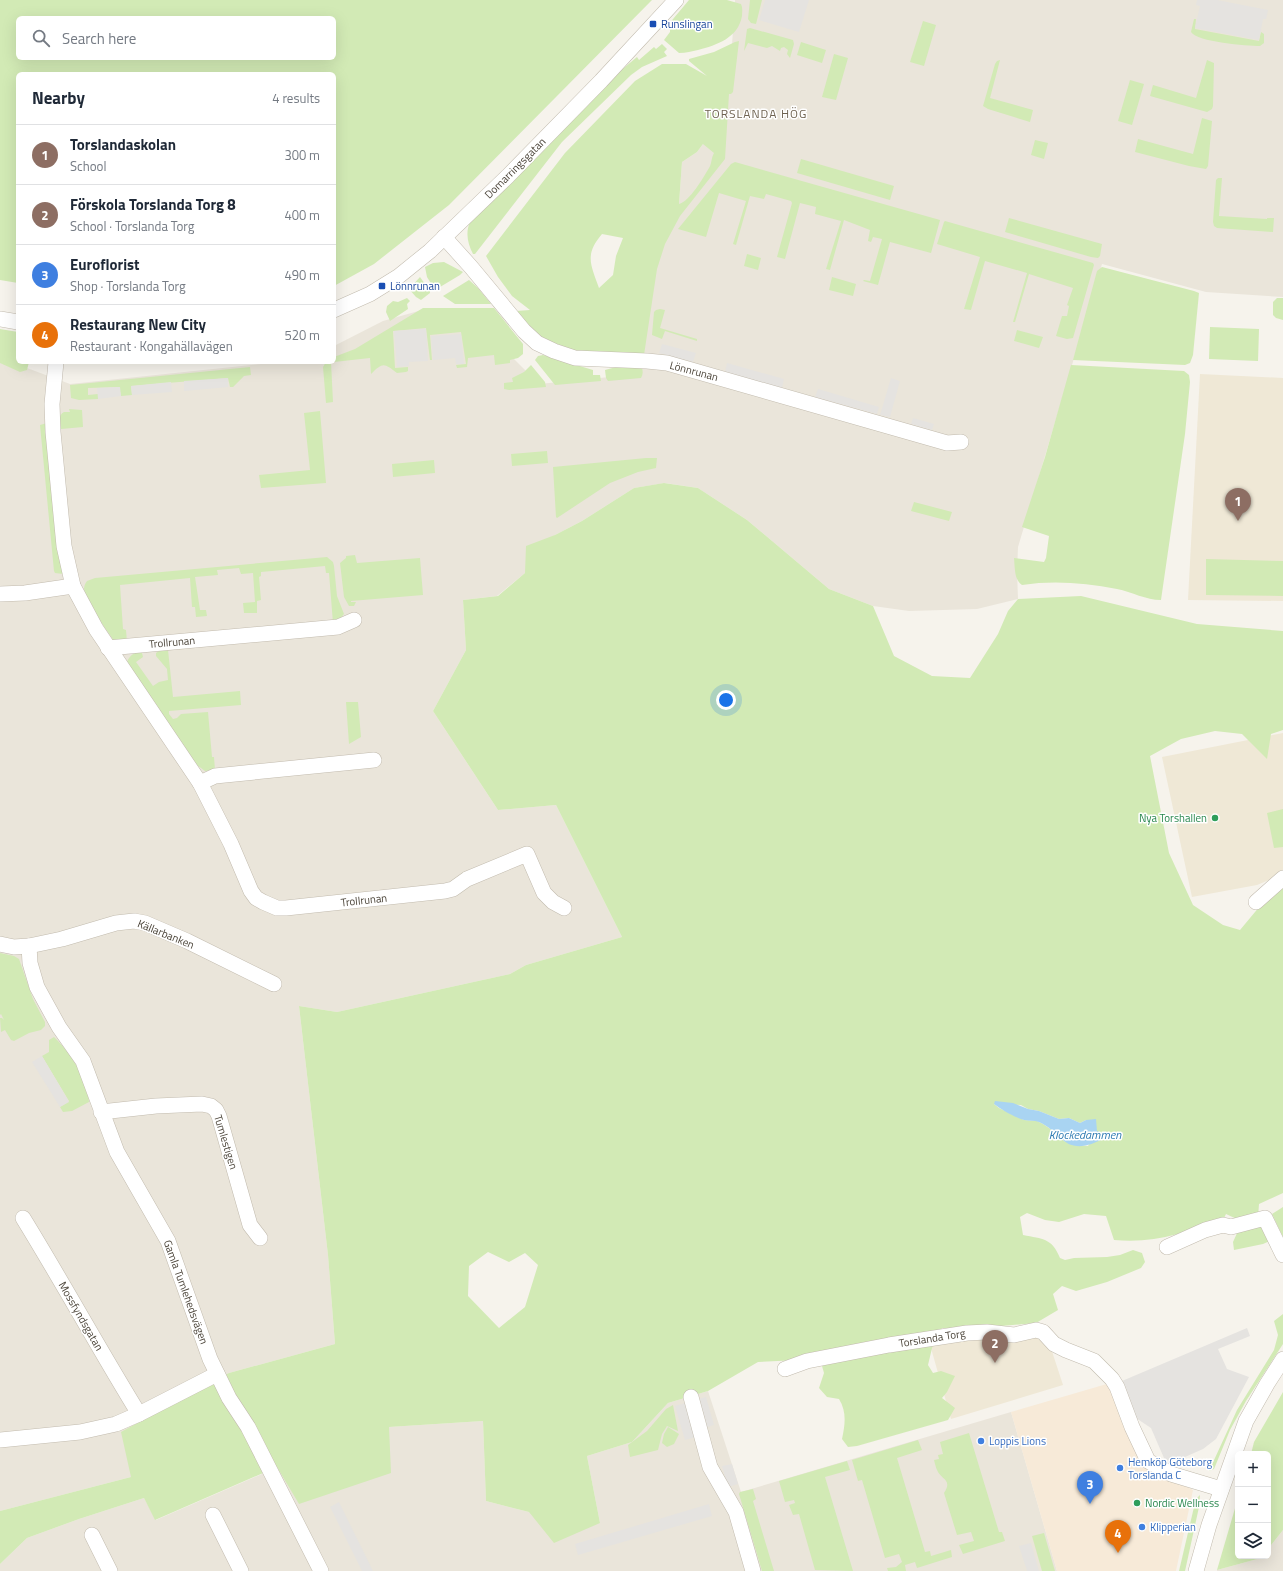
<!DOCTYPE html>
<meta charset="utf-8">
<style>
body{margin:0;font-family:"Titillium Web",sans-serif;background:#f2f2f3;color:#1f2937}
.controls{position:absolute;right:12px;bottom:12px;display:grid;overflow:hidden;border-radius:6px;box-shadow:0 4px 16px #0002}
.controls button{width:36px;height:36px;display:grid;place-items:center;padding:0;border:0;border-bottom:1px solid #e0e1e3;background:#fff;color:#1f2937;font:20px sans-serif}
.you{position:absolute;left:726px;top:700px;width:14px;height:14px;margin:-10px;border:3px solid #fff;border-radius:50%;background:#1a73e8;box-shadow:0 0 0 6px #1a73e833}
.badge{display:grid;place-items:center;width:26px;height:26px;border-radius:50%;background:#b45309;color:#fff;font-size:13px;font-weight:700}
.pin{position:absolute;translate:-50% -33px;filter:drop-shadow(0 1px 2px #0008)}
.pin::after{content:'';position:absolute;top:21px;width:14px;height:12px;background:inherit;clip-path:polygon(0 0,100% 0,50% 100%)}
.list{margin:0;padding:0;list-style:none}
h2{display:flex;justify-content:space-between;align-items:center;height:52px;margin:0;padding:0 16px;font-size:17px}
h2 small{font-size:13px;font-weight:400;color:#747a83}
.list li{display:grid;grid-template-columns:26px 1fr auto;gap:12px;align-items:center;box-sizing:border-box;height:60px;padding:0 16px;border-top:1px solid #e0e1e3}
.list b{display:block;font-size:15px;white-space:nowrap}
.list p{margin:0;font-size:13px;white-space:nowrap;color:#747a83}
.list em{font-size:13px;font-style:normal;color:#747a83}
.icon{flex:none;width:22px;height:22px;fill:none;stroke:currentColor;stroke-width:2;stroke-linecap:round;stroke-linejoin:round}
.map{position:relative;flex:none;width:1283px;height:1571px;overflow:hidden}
.search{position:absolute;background:#fff;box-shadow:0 4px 16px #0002;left:16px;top:16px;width:320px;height:44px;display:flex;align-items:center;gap:10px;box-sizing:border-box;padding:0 14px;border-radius:6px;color:#747a83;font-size:15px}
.panel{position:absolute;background:#fff;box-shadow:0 4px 16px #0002;left:16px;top:72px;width:320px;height:292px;border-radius:6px}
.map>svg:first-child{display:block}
</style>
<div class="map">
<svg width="1283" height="1571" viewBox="0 0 1283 1571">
<rect width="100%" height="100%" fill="#f6f3ec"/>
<g fill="#eae5da">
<polygon points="735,0 1283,0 1283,297 1206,292 1102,264 1018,547 1017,571 1018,599 977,609 909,611 873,606 829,589 747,520 698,488 665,483 634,488 582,521 555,535 525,573 497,596 463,600 466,650 433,711 498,810 556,805 622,937 526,965 510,974 337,1012 299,1006 328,1255 335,1344 229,1373 131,1477 0,1511 0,358 70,384 279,362 334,362 334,346 383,321 422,310 511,356 539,384 640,374 642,297 679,204 682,162 697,152 703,144 729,90"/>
<polygon points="708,1391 741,1492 1011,1412 1057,1571 0,1571 0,1564 27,1538 79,1519 144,1498 156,1520 278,1467 299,1503 389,1427 483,1421 486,1501 529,1512 600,1523 587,1456 632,1442 668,1403"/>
<polygon points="1283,1530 1283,1571 1217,1571 1217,1570 1261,1558 1263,1556 1268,1556 1268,1549"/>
</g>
<polygon fill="#f7ead8" points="1117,1381 1145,1464 1193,1490 1176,1571 1057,1571 1011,1412"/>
<g fill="#efe8d6">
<polygon points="1200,374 1283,378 1283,601 1188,600"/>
<polygon points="1283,733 1283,874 1257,885 1192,897 1162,757"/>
<polygon points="1045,1330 1063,1385 951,1419 929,1341"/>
</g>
<g fill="#d2eab5" fill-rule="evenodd">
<path d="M0,0H652L449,205L374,264L334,286V74H18V283L0,280ZM18,18H334V58H18Z"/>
<path d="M689,0H727L741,4C743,8 742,12 742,16C738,38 717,45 698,50C692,51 686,53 679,53L664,40L670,32V27L668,25Z"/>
<polygon points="750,0 762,0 756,24 751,23 748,19"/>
<path d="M1194,19H1196L1195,29L1259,41L1261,32L1264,34V43L1260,46C1247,46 1197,42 1191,32Z"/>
<polygon points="923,21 936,25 924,66 910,62"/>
<polygon points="750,28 793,40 794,44 790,58 787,54 788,50 784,47 781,48 780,51 772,46 767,48 748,43 744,51 747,29"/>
<path d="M739,41L733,92L731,94H729L725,159L680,216L665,244L657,269L644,355C609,355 561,358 534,332C527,326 521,318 516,311L530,310L512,296L498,277L486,256L565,153L635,81L662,64H686L707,76L689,61V59L714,52L735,42ZM703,144L714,153C711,158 712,163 709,168C703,178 690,201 679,204L682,162L697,152ZM602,234L623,238L616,256L613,275L599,288C591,265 584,255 602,234Z"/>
<polygon points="801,42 826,50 822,63 797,55"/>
<path d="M662,44L667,49L664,52L667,56L642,67L631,75L562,142L475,254H473C468,244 465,233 470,222L607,82L637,57L639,60L654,47L656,49Z"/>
<polygon points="834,54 848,58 836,100 822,97"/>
<polygon points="1000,60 990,98 1033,110 1030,122 988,109 983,106 995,64 997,61"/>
<polygon points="1207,60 1214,63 1213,106 1212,109 1207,112 1150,96 1153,85 1196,98"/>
<polygon points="1130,80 1144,84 1132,125 1118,121"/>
<polygon points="1202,118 1212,121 1208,166 1206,169 1189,166 1135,152 1138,139 1193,154"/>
<polygon points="1035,140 1048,143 1044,159 1031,155"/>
<polygon points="801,159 894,186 890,200 797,173"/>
<polygon points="735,162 940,220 931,253 890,242 878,285 863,281 864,280 870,281 882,239 873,237 871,242 868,241 870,230 844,220 830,270 826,269 841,221 815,214 816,207 800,203 785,259 777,257 792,203 791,201 766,194 764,199 750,196 736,245 733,244 746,201 719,193 706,237 678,229 731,164"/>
<polygon points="1218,178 1222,178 1219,216 1267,219 1267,218 1274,218 1273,232 1217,228 1214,226 1213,222 1216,180"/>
<polygon points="1009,218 1102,244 1100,256 1098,258 1091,257 1005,232"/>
<polygon points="945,221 1093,263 1094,265 1073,338 1067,339 1056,336 1062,316 1067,316 1069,306 1067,305 1073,288 1029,274 1015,322 1013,322 1027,273 985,261 971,310 964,309 980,257 937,244 944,222"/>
<polygon points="747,254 761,258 758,270 744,266"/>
<polygon points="444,262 463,272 460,275 435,290 427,277 425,267 433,263"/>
<polygon points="1102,267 1194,291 1199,293 1193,355 1190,363 1185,365 1073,360 1097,271"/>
<polygon points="420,277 430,291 430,293 421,300 416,297 409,289"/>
<polygon points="832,277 856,284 853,296 829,290"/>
<polygon points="469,280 478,288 491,304 455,304 443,296"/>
<polygon points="407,298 410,301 407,304 408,309 390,321 386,312 387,306 393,301 398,302"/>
<polygon points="1277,298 1283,298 1283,320 1276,318 1273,315 1273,302"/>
<path d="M423,308H494L523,344V354L518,358L510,360V363L495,365L494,355L468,358L467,367L457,368L456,365L466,364L461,332L430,335L432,360H430L426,328L393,331L395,368L408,367V371L406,372L397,373C384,363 383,362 371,374L370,358L334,362V357L355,349Z"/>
<polygon points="660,309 665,310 660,328 697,339 697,341 665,331 662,339 652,335 654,312 656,310"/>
<polygon points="1210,327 1259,329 1258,361 1209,359"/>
<polygon points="0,329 18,332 18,362 29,362 27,370 20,372 0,363"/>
<polygon points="1017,330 1043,337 1039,348 1014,341"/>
<polygon points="543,355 593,370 593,375 600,375 601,381 555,385 535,360 538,356"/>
<polygon points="326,362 331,362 333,402 326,403 323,367"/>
<polygon points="531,365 545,382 546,387 509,390 504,389 504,383 513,382 512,378 524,372"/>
<path d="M1071,365L1184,371L1189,375L1190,382L1185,434L1161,600C1146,600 1132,592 1117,589C1085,583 1054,580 1022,585C1014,580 1015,567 1014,558L1044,562L1046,558L1049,536L1022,527L1045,457Z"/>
<path d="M620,366L642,368C643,371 643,375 641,378L608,381L606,378L605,370Z"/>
<polygon points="250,367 251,375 244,376 233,387 230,387 228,378 131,386 132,395 121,396 119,387 88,388 88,395 98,394 98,399 79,400 71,398 70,385"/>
<path d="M69,409L82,410L83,427L61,429C59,423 58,415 64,412H70Z"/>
<polygon points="320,411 326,483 261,488 259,475 310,470 304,413"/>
<polygon points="47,423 63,574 55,573 54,571 40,425"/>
<polygon points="547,451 548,463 512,466 511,454"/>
<polygon points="646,458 657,458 656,468 638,472 610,483 557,518 556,517 553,467"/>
<polygon points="434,460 435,473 393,477 392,464"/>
<path d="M664,483L698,488L747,520L829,589L873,606L894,656L932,676L970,678L998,634L1008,611L1018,599L1081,596L1197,624L1283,631V730L1271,734L1267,759L1242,734L1215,731L1181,739L1150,756L1169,853L1193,905L1223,925L1240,930L1265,900L1283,886V1193L1259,1204L1258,1217L1239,1220L1226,1214L1223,1220C1185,1232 1155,1244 1114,1240L1106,1216L1084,1214L1059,1222L1045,1220L1027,1213L1020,1217L1023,1235C1043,1239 1052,1238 1060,1258L1065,1260L1074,1258L1107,1257L1120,1255L1133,1250L1142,1253L1145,1262L1141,1268L1107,1282L1076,1291L1062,1286L1053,1294L1058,1310L1036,1323L966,1329L942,1328L933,1344L928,1365L933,1373L941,1371L955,1376L947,1392L942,1398L955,1408L948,1420L857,1446L848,1447L842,1439C845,1425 847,1412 839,1399L827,1397L819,1388L824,1373L820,1359L758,1362L708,1391L668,1403L632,1442L587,1456L600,1523L554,1543L529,1512L486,1501L483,1421L389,1427L391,1473L299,1504L277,1467L155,1520L144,1498L79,1519L27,1538L0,1564V1511L131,1477L121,1432L229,1373L335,1344L328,1255L299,1006L337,1012L510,974L526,965L622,937L556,805L498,810L433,711L466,650L463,600L498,596L525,573L526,546L555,535L582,521L634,488ZM994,1104L1021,1105L1028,1109L1039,1111L1059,1119L1069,1118L1080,1123L1086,1120L1097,1131L1088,1146L1075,1145L1064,1141L1055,1132L1043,1124L1037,1121L1024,1120L999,1108ZM488,1252L509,1262L525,1253L538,1265L525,1307L499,1328L468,1296L469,1266Z"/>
<polygon points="914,502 952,512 949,521 911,511"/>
<polygon points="355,555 357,563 420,558 423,595 351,601 351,602 356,602 354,606 349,606 344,597 340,563 346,558 346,556"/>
<path d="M327,557L333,562L334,566L337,596L344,614L339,620L333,623L329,573H326L325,566L261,572V576L259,577L261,600L257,601V613H244L243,603L255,602L253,573L241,574L239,568L217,570L218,575L195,577L200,610H206L207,616L196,617L195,607H192L190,578L120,585L123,629L126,630L127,642L114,641C106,629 86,602 84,589C84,586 85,584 87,581L95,578Z"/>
<polygon points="1206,559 1283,561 1283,596 1206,595"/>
<path d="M168,650L173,697L240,691L241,705L169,711V714L173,719L177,718L181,714L208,712L212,757H214L215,770L205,771L197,765L127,662C129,656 136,650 142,653L143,657L136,662L153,686L159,682L168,680L167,669L156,656V653L159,651Z"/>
<polygon points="346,702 358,702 361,737 349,744"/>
<polygon points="1283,809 1283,847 1274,848 1267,813"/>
<polygon points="0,953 14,956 19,959 33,999 45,1022 45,1026 41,1030 29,1033 14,1041 11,1040 5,1030 1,1032 0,1018 2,1018 4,1020 1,1014 0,1015"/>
<path d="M54,1037C70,1052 88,1079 89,1102L72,1111L63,1112L60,1107L69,1101L42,1056L49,1052V1040Z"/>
<polygon points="1283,1207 1283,1237 1272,1214"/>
<polygon points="1259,1225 1272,1240 1263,1244 1234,1250 1233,1242 1238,1231"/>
<polygon points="1283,1314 1283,1344 1246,1401 1230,1430 1214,1469 1209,1471 1237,1410 1274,1350 1278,1335 1274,1321"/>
<polygon points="1283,1392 1283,1530 1268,1549 1268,1454 1251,1454 1254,1442"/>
<polygon points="673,1405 678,1431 667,1426 662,1434 658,1450 630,1457 628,1445 647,1431 666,1409"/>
<polygon points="668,1427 679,1434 674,1444 667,1447 662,1443 664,1434"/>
<path d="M969,1433L999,1532H1002L1005,1541L963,1554L959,1545L974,1541L971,1532L957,1535L944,1493C953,1479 941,1480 937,1470C936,1468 935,1464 934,1460L939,1459L938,1455L943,1454L940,1442Z"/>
<polygon points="918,1440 922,1450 897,1458 925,1552 930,1551 931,1556 951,1550 952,1557 917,1568 915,1562 905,1565 906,1571 888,1571 887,1568 896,1567 902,1562 899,1554 885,1558 862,1480 858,1481 852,1460"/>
<polygon points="847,1461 850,1470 825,1477 853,1571 815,1570 799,1514 793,1515 789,1505 795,1503 794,1500 785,1502 779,1481"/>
<polygon points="753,1489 756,1499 753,1501 774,1571 762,1571 739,1494 740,1492"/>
<polygon points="1200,1495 1199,1507 1185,1571 1179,1571 1194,1507 1196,1499"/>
<polygon points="1238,1498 1238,1556 1263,1556 1261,1558 1217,1570"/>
<polygon points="1044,1533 1055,1571 1042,1571 1032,1536"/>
</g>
<g fill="#e5e3e0">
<polygon points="765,0 809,0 799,32 759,20"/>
<polygon points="1197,0 1217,0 1268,10 1266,19 1263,19 1259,40 1195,28 1200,6 1196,5"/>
<polygon points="426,329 428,361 409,362 409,366 397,367 394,331"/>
<polygon points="461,334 464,364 456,364 455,358 433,360 431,336"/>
<polygon points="662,344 696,353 693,362 659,353"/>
<polygon points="727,363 784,379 782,388 725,372"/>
<polygon points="228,378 228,387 184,391 184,381"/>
<polygon points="891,378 900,381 890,417 880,415"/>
<polygon points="171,382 172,392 132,395 131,386"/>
<polygon points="120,387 121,396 98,399 97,388"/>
<polygon points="818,389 879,407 877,414 815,397"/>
<polygon points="913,418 934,424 932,430 911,424"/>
<polygon points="42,1056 69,1102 60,1107 32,1062"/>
<polygon points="1247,1328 1250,1336 1218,1349 1227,1369 1249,1377 1216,1439 1203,1449 1167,1465 1151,1428 1136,1418 1122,1381"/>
<polygon points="706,1397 714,1425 698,1430 699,1436 685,1440 675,1406"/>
<polygon points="732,1464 738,1484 728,1487 722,1466"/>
<polygon points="339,1502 373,1571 362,1571 330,1507"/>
<polygon points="709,1504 712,1516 578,1555 575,1544"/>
<polygon points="1031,1543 1039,1571 1027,1571 1019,1546"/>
</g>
<path fill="#a9d4f2" d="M995,1101L1013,1103L1028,1109L1039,1111L1059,1119L1069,1118L1080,1123L1086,1120L1096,1119L1097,1131L1102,1133L1103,1139C1091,1145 1075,1151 1063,1140C1055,1134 1049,1126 1039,1122C1034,1120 1029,1121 1024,1120C1014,1117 1002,1110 994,1104Z"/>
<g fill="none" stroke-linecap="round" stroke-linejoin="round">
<defs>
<g id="minor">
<polyline points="444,237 471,267 524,331 537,343 554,351 575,358 647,361 667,363 947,443 961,442"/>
<polyline points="334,310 370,294 399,276 430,251 508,176 601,81 676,0"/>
<polyline points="0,319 18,322"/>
<polyline points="56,362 52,404 53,432 64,546 73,586 96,629 200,783 231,844 251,891 256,898 263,902 277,908 286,908 445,891 453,889 467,879 527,854 544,893 553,902 564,908"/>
<polyline points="0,594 25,593 73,586"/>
<polyline points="108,648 338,627 354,620"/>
<polyline points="200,783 215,776 374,760"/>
<polyline points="1256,902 1283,878"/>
<polyline points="0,944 14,947 29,946 62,939 116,923 134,921 145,923 187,941 274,984"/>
<polyline points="29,946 30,963 37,987 59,1027 83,1061 117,1152 168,1241 210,1359 229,1398 248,1427 321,1571"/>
<polyline points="101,1112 156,1106 202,1104 211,1106 216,1110 219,1116 250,1225 260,1238"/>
<path d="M23,1218C63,1283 99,1349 139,1414"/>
<polyline points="1167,1247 1205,1230 1223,1225 1231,1227 1265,1218 1283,1255"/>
<polyline points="785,1369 807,1361 889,1345 967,1333 987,1332 1014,1335 1036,1330 1043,1332 1054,1344 1066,1350 1094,1361 1112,1379 1117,1387 1132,1427 1148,1461 1171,1474 1221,1489"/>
<polyline points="691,1397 710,1467 736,1512 753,1571"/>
<polyline points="0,1440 80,1432 116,1424 139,1414 217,1374"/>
<polyline points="213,1515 241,1571"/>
<polyline points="92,1535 110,1571"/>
<polyline points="1196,1571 1209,1525 1246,1421 1267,1384 1283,1359"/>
</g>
</defs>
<use href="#minor" stroke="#c2bbae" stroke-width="16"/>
<use href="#minor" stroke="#fff" stroke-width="15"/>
</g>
<g fill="#1a4fb4" stroke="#fff" stroke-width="1.5">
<rect x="649" y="20" width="8" height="8" rx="2"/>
<rect x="378" y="282" width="8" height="8" rx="2"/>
</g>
<g fill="#2e9e5b" stroke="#fff" stroke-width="1.5">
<circle cx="1215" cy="818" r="4"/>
<circle cx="1137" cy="1503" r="4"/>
</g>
<g fill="#3f7fe0" stroke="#fff" stroke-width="1.5">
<circle cx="981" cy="1441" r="4"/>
<circle cx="1120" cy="1468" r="4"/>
<circle cx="1142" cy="1527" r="4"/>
</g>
<g text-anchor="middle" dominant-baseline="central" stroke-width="3" stroke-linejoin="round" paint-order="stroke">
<g font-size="11" fill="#164399" stroke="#fff" text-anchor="start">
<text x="661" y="24">Runslingan</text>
<text x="390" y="286">Lönnrunan</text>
</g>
<g font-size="11" fill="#4b4439" stroke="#fff">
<text transform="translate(515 168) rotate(-45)">Domarringsgatan</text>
<text transform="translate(694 371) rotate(15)">Lönnrunan</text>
<text transform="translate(172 642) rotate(-5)">Trollrunan</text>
<text transform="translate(364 900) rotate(-6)">Trollrunan</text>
<text transform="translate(166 934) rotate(22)">Källarbanken</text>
<text transform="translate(226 1142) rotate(73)">Tumlestigen</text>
<text transform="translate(186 1292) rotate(70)">Gamla Tumlehedsvägen</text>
<text transform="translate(81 1316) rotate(60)">Mossfyndsgatan</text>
<text transform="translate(932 1338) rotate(-9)">Torslanda Torg</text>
</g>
<g font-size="11" fill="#27864d" stroke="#fff" text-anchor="end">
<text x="1207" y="818">Nya Torshallen</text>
<text x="1145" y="1503" text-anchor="start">Nordic Wellness</text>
</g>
<g font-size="11" fill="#366cbe" stroke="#fff" text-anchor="start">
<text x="989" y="1441">Loppis Lions</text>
<text x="1128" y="1462">Hemköp Göteborg<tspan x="1128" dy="13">Torslanda C</tspan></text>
<text x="1150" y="1527">Klipperian</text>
</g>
<g font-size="12" letter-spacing="1" fill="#6e6250" stroke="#fff">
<text x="756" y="113">TORSLANDA HÖG</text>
</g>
<g font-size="12" font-style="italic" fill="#2e7ab2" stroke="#fff">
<text x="1085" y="1134">Klockedammen</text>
</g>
</g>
</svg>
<div class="controls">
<button>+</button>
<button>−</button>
<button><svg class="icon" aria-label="layers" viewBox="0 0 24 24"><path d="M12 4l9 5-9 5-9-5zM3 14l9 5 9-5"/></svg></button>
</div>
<div class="you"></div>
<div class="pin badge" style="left:1238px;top:521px;background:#8d6e63">1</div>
<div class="pin badge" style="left:995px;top:1363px;background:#8d6e63">2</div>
<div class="pin badge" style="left:1090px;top:1504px;background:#3f7fe0">3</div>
<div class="pin badge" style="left:1118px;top:1553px;background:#e8710a">4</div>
<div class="search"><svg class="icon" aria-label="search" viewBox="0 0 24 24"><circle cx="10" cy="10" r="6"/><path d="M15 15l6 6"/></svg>Search here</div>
<section class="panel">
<h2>Nearby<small>4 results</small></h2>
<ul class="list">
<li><span class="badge" style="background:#8d6e63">1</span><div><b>Torslandaskolan</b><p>School</p></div><em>300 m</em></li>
<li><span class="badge" style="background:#8d6e63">2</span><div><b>Förskola Torslanda Torg 8</b><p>School · Torslanda Torg</p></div><em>400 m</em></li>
<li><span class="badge" style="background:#3f7fe0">3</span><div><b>Euroflorist</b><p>Shop · Torslanda Torg</p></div><em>490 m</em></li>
<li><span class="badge" style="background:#e8710a">4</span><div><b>Restaurang New City</b><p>Restaurant · Kongahällavägen</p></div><em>520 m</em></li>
</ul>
</section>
</div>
